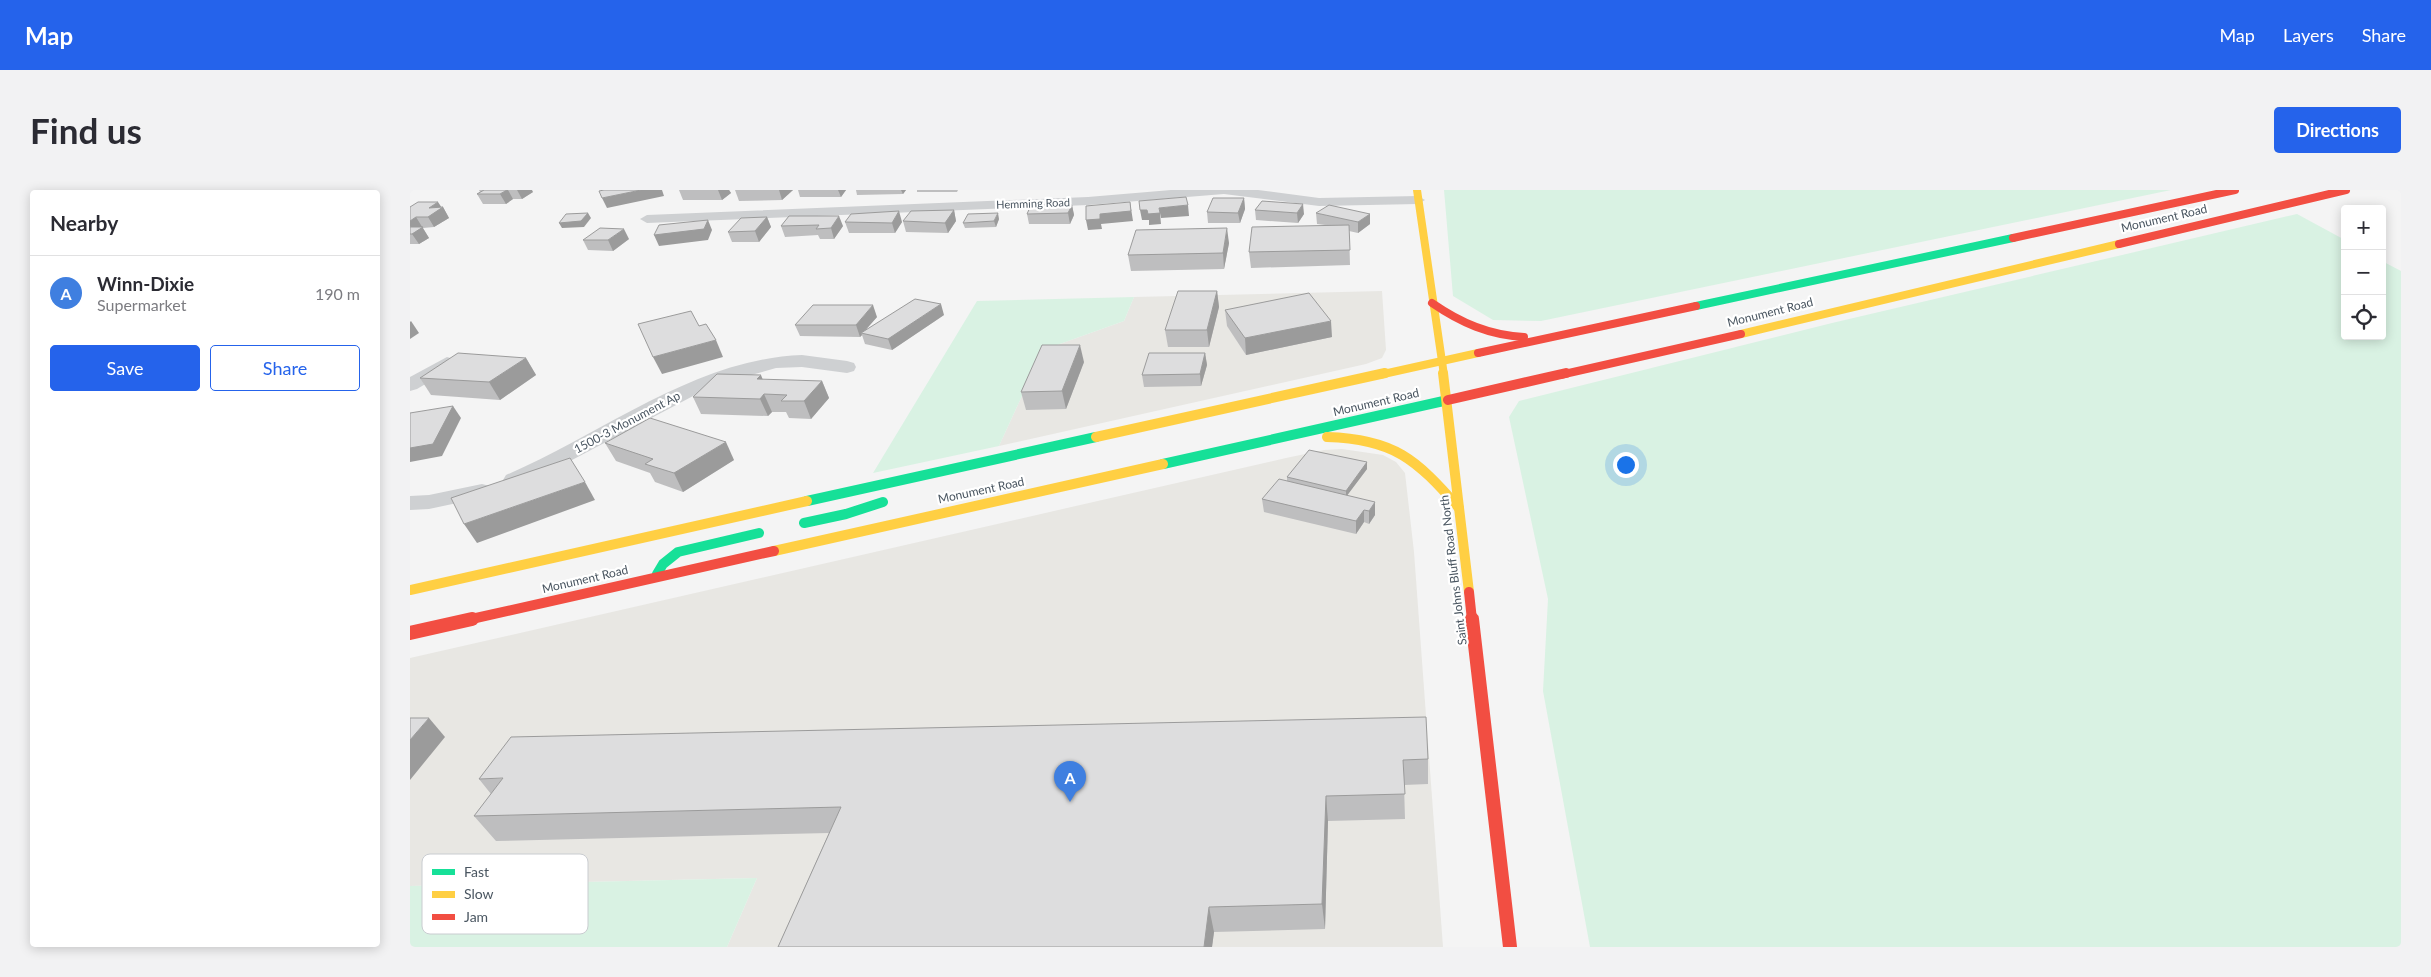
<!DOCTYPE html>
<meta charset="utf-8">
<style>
body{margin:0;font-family:Lato,sans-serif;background:#f2f2f3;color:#2b2b33}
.controls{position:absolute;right:15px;top:15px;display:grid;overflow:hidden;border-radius:5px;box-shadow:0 2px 12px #0003}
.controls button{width:45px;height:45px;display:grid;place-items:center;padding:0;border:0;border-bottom:1px solid #e1e1e2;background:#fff;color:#2b2b33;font:25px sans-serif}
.you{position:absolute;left:1215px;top:274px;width:18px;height:18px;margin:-12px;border:4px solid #fff;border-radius:50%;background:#1a73e8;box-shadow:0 0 0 8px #1a73e833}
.badge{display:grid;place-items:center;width:32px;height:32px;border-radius:50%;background:#2563eb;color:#fff;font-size:16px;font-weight:700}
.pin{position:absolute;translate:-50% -41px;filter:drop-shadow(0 1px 2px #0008)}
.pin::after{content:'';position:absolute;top:26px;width:18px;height:15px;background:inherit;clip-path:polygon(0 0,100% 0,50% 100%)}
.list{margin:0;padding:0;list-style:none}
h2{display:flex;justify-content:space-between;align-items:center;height:65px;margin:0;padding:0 20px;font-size:21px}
h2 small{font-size:16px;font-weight:400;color:#7c7c81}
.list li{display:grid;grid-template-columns:32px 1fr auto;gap:15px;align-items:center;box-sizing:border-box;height:75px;padding:0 20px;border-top:1px solid #e1e1e2}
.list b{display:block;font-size:19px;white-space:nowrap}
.list p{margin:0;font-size:16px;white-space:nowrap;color:#7c7c81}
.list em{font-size:16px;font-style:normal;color:#7c7c81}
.actions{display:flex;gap:10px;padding:15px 20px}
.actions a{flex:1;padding:11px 0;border:1px solid #2563eb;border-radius:5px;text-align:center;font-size:18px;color:#2563eb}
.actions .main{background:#2563eb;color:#fff}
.icon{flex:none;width:28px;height:28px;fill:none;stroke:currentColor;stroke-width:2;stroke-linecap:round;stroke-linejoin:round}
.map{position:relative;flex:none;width:1991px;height:757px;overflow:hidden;border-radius:5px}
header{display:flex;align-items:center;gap:30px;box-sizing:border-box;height:70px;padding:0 25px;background:#2563eb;color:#fff}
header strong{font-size:24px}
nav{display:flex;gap:28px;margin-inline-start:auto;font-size:18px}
.intro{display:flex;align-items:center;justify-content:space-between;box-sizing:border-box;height:120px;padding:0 30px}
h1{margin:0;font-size:35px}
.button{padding:12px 22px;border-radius:5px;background:#2563eb;color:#fff;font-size:18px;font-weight:700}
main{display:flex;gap:30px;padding:0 30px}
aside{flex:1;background:#fff;border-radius:5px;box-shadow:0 2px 12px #0003}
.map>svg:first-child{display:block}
</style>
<header>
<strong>Map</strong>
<nav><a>Map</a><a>Layers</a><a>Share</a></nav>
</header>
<div class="intro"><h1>Find us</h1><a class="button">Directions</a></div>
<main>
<aside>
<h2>Nearby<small></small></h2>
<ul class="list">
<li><span class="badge" style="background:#3f7fe0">A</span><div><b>Winn-Dixie</b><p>Supermarket</p></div><em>190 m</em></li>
</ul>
<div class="actions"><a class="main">Save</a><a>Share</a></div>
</aside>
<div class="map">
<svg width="1991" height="757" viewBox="0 0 1991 757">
<rect width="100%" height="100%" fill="#f4f4f4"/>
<g fill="#e8e7e3">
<polygon points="972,101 976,160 972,168 956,174 589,256 633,160 714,131 724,107"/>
<polygon points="932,259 973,265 986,272 995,283 1004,362 1033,757 317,757 347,688 0,696 0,468 876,268 914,260"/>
</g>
<g fill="#d9f2e3">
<polygon points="1034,0 1761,0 1131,131 1083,130 1043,106"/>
<polygon points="1887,24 1935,50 1935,146 1972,146 1972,71 1991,81 1991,757 1180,757 1133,501 1138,409 1099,227 1109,211 1422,133"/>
<polygon points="724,107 714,131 633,160 589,256 463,283 567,111"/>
<polygon points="347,688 317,757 0,757 0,696"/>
</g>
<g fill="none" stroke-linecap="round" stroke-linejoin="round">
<g fill="#ced0d2" fill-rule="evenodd">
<polygon points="761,0 848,0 909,8 1008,6 1015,10 1008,14 909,16 814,4 678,15 237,33 230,29 237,25 678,7"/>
<path d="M392,165L437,171L444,173L446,177L444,181L437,183L392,177L366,178L302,196L128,288L104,296L96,295L93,290L96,285C193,244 284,169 392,165Z"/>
<polygon points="37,167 44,169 46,173 44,177 7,199 0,201 0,187"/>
<polygon points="72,294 80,296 83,301 80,306 19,319 0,320 0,306 19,305"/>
</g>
<polyline stroke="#16e098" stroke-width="8" points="1286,116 1603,48"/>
<g stroke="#16e098" stroke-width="10">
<polyline points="753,274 1038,210"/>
<polyline points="397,311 686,247"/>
<polyline points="394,333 436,324 473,312"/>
<polyline points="247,384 253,374 268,362 349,343"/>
</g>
<g stroke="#ffcf43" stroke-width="8">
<polyline points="1007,0 1034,185"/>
<polyline points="1331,144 1709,54"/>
<polyline points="969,185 1068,163"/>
</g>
<g stroke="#ffcf43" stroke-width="10">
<polyline points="1033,183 1059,402"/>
<polyline points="686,247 975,183"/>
<path d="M917,247C984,249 1006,269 1049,318"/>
<polyline points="364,361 753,274"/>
<polyline points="0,400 397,311"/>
</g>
<g stroke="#f24e42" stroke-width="8">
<polyline points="1603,48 1825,0"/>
<polyline points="1709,54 1936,0"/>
<path d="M1022,113C1051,133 1079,145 1114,147"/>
<polyline points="1068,163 1286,116"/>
<polyline points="1150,185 1331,144"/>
</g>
<g stroke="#f24e42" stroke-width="10">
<polyline points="1038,210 1156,183"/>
<polyline points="1059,402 1062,430"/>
<polyline points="57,430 364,361"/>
</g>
<g stroke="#f24e42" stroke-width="14">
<polyline points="1062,429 1100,757"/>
<polyline points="0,443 62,429"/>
</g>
</g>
<g fill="#bebebf">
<polygon points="69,0 107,0 123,2 112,9 103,9 96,14 73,14 67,4 70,2"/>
<polygon points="269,0 319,0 321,3 312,10 273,10"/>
<polygon points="325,0 383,0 372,10 329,11"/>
<polygon points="388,0 436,0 431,7 390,7"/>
<polygon points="446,0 496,0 493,4 447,5"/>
<polygon points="507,0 548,0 547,2 507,2"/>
<polygon points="834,8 835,19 830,33 798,33 797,22"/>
<polygon points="852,11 894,24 888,33 846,30 845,20"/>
<polygon points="662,15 664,25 660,34 619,34 617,24"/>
<polygon points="0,17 33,17 39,28 24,37 13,38 19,48 9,54 0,54"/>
<polygon points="544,20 546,31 538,43 496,42 493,31"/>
<polygon points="906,23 960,34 948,43 939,41 940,75 841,78 839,62 915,35 907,34"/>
<polygon points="379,26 433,36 424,49 410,49 408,45 375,47 371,36"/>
<polygon points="357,27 361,37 349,52 322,52 318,42"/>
<polygon points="589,29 586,37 555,38 553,33"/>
<polygon points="435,32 492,32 485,43 439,43"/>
<polygon points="219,49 203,61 178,60 173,50"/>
<polygon points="819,53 814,79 721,81 718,65"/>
<polygon points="807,101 809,117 799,157 758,157 755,140"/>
<polygon points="815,120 922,147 836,165 817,136"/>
<polygon points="534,125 482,160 455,154 452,145 450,147 390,146 385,135 467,127 456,139"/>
<polygon points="795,163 797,175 791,196 734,197 732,185"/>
<polygon points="116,168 126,185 90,210 21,205 10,188"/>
<polygon points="674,172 656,219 616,220 611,202"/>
<polygon points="412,191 419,208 401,229 379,228 376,222 362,222 358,226 291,224 283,207"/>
<polygon points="195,253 324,270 273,302 245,292 240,283 206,271"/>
<polygon points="957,272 957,279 937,305 965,325 959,334 954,332 946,344 854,322 852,309 877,291 877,287"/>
<polygon points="1018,569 1018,594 994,595 995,629 918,631 915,739 804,742 802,757 368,757 419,643 86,651 64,626 81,604 69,589"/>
</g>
<g fill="#9b9b9b">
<polygon points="97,0 98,0 103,9 96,14 90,4"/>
<polygon points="107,0 122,0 123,2 112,9"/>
<polygon points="231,0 252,0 254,6 197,18 192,8"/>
<polygon points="308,0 319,0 321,3 312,10"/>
<polygon points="369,0 383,0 372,10"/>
<polygon points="428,0 436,0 431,7"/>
<polygon points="491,0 496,0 493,4"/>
<polygon points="834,8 835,19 830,33 828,23"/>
<polygon points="28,12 32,18 33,17 39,28 24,37 18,27 19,18"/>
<polygon points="720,12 723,31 691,34 692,39 678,40 676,30"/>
<polygon points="893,14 894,24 888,33 887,23"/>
<polygon points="662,15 664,25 660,34 658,23"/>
<polygon points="778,15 779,26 751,28 749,18"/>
<polygon points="544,20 546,31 538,43 535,33"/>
<polygon points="730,20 737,20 750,23 751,34 739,35 739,30 732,30"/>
<polygon points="489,21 492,32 485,43 482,33"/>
<polygon points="178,23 181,28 174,37 152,38 149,33"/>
<polygon points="588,23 589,29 586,37 584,31"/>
<polygon points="960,24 960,34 948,43 948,32"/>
<polygon points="429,26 433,36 424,49 421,38"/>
<polygon points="6,27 19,48 9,54 2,44 4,42 0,36 0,31"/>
<polygon points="357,27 361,37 349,52 345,41"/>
<polygon points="298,30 302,40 298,50 249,56 244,45"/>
<polygon points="817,38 819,53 814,79 813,63"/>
<polygon points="214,39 219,49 203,61 198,50"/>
<polygon points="807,101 809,117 799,157 797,140"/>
<polygon points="531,114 534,125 482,160 478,149"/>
<polygon points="463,115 467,127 453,143 451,143 452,145 450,147 446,135"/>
<polygon points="1,131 9,143 0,149 0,132"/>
<polygon points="921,131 922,147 836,165 835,148"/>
<polygon points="306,150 313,167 252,184 243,167"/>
<polygon points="670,155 674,172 656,219 652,201"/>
<polygon points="795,163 797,175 791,196 790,184"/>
<polygon points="116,168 126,185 90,210 79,192"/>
<polygon points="351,185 358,203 354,204 362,222 358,226 350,209 347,189"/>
<polygon points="412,191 419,208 401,229 394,211"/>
<polygon points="43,216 51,228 32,266 0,272 0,258"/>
<polygon points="316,252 324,270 273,302 264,283"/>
<polygon points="957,272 957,279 936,307 936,301"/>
<polygon points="175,292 185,310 67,353 54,334"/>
<polygon points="965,312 965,325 959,334 959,321"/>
<polygon points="954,320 954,332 946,344 946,331"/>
<polygon points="19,528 35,547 0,590 0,550"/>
<polygon points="916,606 918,631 915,739 912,714"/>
<polygon points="799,717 804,742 802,757 794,757"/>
</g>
<g fill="#ddddde" stroke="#9b9b9b">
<polygon points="74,0 97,0 90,4 67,4"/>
<polygon points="194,0 231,0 192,8 189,1"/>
<polygon points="776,7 778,15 749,18 750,23 738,24 737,20 730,20 729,11"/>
<polygon points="803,8 834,8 828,23 797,22"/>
<polygon points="852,11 893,14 887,23 845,20"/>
<polygon points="8,12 28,12 19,18 33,17 18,27 6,27 0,31 0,17"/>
<polygon points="720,12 721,21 690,24 690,29 676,30 676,16"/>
<polygon points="621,15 662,15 658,23 617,24"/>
<polygon points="919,15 960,24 948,32 906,23"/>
<polygon points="544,20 535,33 493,31 501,21"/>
<polygon points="489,21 482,33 435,32 441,24"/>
<polygon points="178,23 171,31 149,33 156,24"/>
<polygon points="588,23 584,31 553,33 558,24"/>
<polygon points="379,26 429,26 421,38 406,39 409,35 371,36"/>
<polygon points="357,27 345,41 318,42 331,28"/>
<polygon points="298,30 294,39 244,45 249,35"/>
<polygon points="939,35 940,60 839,62 842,37"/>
<polygon points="0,37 13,37 2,44 0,44"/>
<polygon points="190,38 214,39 198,50 173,50"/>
<polygon points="817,38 813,63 718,65 726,40"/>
<polygon points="768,101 807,101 797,140 755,140"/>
<polygon points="899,103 921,131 835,148 815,120"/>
<polygon points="505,109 531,114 478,149 451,143"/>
<polygon points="403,115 463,115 446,135 385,135"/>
<polygon points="281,121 289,136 296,134 306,150 243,167 228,134"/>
<polygon points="632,155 670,155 652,201 611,202"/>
<polygon points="48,163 116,168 79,192 10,188"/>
<polygon points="739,163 795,163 790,184 732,185"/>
<polygon points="307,184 351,185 347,189 412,191 394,211 371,211 377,205 354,204 350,209 283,207"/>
<polygon points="43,216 23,254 0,258 0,223"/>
<polygon points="240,228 316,252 264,283 235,274 243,269 195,253"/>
<polygon points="899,260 957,272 936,301 877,287"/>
<polygon points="160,268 175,292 54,334 41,308"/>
<polygon points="869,289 965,312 959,321 954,320 946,331 852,309"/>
<polygon points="1016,527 1018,569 993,570 995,604 916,606 912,714 799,717 794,757 368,757 431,617 64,626 93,588 69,589 101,547"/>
<polygon points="0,528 19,528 0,550"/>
</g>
<g text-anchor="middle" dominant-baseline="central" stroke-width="4.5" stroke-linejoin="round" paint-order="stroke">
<g font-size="11" fill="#4a5661" stroke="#fff">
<text transform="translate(623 13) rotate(-2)">Hemming Road</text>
</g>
<g font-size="12" fill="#4a5661" stroke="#fff">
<text transform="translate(1754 28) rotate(-13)">Monument Road</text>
<text transform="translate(1360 122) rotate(-14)">Monument Road</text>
<text transform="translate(966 212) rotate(-13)">Monument Road</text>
<text transform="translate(217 232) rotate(-28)">1500-3 Monument Ap</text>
<text transform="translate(571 300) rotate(-12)">Monument Road</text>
<text transform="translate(1043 380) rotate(-97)">Saint Johns Bluff Road North</text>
<text transform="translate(175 389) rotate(-13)">Monument Road</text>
</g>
</g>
<rect x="12" y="664" width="166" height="80" rx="8" fill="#fff" stroke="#c9ccd0" stroke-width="1"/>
<rect x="22" y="679" width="23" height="6" fill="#16e098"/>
<rect x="22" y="701" width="23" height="7" fill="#ffcf43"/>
<rect x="22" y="724" width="23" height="6" fill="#f24e42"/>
<g font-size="14" fill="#4a5661">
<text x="54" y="687">Fast</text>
<text x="54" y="709">Slow</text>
<text x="54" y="732">Jam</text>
</g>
</svg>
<div class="controls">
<button>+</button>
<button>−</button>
<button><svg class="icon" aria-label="locate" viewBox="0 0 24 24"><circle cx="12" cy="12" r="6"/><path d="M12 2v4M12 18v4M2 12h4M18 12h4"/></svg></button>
</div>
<div class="you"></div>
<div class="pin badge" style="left:660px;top:612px;background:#3f7fe0">A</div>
</div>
</main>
